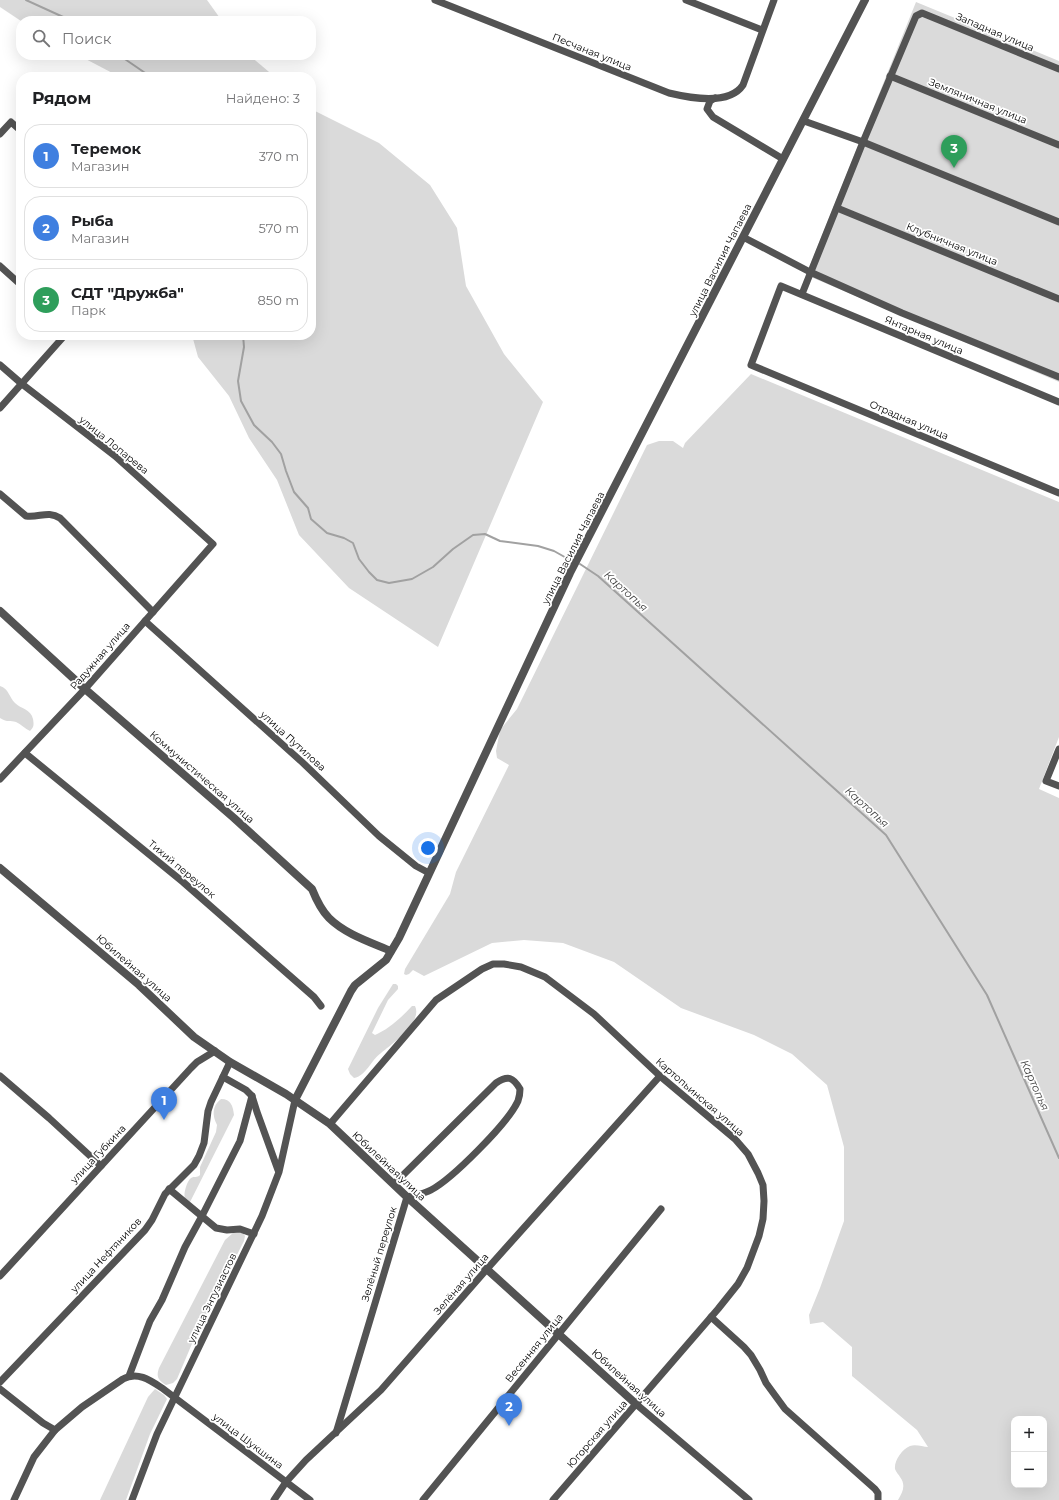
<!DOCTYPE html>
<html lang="ru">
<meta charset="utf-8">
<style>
body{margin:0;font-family:Montserrat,sans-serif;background:#f6f6f6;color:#202124}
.controls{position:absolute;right:12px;bottom:12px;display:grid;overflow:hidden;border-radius:8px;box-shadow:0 4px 16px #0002}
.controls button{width:36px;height:36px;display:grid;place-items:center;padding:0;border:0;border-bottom:1px solid #e0e0e0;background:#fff;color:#202124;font:20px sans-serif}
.you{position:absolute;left:428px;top:848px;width:14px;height:14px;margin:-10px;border:3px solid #fff;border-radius:50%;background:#1a73e8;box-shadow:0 0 0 6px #1a73e833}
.badge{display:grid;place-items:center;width:26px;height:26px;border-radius:50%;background:#2563eb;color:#fff;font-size:13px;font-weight:700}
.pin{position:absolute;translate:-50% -33px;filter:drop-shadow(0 1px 2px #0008)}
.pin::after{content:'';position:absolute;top:21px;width:14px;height:12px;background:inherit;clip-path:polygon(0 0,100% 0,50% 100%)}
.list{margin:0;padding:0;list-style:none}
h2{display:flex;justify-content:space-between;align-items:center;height:52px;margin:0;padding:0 16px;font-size:17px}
h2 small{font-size:13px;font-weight:400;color:#757577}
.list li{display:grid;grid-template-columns:26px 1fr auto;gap:12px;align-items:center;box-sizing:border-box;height:64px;margin:0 8px 8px;padding:0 8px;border:1px solid #e0e0e0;border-radius:16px}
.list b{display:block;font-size:15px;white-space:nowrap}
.list p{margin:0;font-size:13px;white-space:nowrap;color:#757577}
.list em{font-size:13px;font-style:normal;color:#757577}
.icon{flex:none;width:22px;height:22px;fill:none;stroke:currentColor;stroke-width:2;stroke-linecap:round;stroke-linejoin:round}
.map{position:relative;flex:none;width:1059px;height:1500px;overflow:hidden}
.search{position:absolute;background:#fff;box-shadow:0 4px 16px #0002;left:16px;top:16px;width:300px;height:44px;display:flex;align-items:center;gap:10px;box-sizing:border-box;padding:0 14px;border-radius:16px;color:#757577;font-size:15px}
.panel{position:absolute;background:#fff;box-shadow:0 4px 16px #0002;left:16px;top:72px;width:300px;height:268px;border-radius:16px}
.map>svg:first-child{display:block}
</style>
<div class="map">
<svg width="1059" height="1500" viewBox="0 0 1059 1500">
<rect width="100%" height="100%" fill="#fff"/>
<g fill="#dadada" fill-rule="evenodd">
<polygon points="0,0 207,0 222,21 21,21 0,7"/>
<polygon points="916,2 1059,61 1059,382 806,275"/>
<polygon points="78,55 249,55 275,77 120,77"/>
<polygon points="311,109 379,143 430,185 457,228 466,286 504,354 543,402 438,647 349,588 299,535 277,480 249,438 229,396 198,357 192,335 311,335"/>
<path d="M751,374L1059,502V737L1039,789L1059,798V1500H898C903,1492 906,1485 900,1477C899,1475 896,1472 895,1469C894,1461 902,1449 910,1446C916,1444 923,1447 928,1447L917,1430L852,1376V1347L823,1322L810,1324L809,1315L820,1288L844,1221V1147L827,1085L792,1054L754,1035L681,1008L614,962L563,943L524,940L492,943L424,976L413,970L409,974L406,975L404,974L405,969L450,894L456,872L509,765L497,758L496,751L500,730L517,709L647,445L659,441H673L683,448L685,443ZM1014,1419H1044V1485H1014Z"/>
<path d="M0,686C9,689 9,697 15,703C21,709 31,709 33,719C34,725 34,727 30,731C25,729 21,724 16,722C10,720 8,723 0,718Z"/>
<path d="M393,984H396L398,986V989L388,1000L372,1033L375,1035C389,1029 402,1017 412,1006H415C423,1022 392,1044 381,1053C371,1060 366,1076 354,1078L350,1074L348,1069L378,1008Z"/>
<path d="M221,1099C231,1099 233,1106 234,1115L190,1202C188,1201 186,1200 185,1198C183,1194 187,1181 191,1178C194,1176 197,1178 200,1175V1167L216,1132L217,1125C212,1115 212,1106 221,1099Z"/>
<path d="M237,1232L243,1233L245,1236L244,1241L194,1339L177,1379L173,1383L166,1385C158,1380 156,1377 159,1368L225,1240L233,1233Z"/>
<polygon points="155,1389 164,1395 167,1399 150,1434 126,1500 100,1500 148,1397"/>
</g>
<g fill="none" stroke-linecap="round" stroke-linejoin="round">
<g stroke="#a1a1a1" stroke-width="2">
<polyline points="26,0 72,21"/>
<polyline points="119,55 151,77"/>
<polyline points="243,335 244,347 238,381 241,401 254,425 272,442 281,454 286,471 294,492 308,508 311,519 327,533 344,538 353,543 359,559 369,572 377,580 389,583 412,579 433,567 453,549 473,535 485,534 500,541 538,546 554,551 570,560"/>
<polyline points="580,564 598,576 886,835 987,995 1059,1158"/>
</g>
<g stroke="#535353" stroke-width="7">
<path d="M435,0L669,93C690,98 729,106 743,85L774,0"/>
<polyline points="686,0 762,30"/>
<polyline points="890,76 1059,145"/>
<polyline points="715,98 710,101 707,109 713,117 783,159"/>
<polyline points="804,121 863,142 1059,222"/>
<polyline points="0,134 11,122 21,131"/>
<polyline points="837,208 1059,299"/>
<polyline points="743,237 810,272 902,313 1059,377"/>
<polyline points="0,266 21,285"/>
<polyline points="802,294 863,142 916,16 922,13 1059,69"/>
<polyline points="0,365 22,384 115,456 213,544 85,689 0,779"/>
<polyline points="1059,402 781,286 751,365 1059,493"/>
<polyline points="0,408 65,335"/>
<path d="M0,494L26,516C39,518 48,510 60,518L153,612"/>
<polyline points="145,621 302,762 379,836 416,866 429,873"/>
<polyline points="1059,749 1046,781 1059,786"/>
<polyline points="25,753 183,882 314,997 321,1006"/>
<polyline points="0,1076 49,1118 101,1166"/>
<polyline points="223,1077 246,1090 252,1096 257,1112 278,1170"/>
<polyline points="330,1124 436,1000 482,969 493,964 504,964 521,967 545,977 594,1014 660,1076 735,1139 748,1154 758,1173 763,1185 764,1201 763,1219 759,1236 747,1268 738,1284 718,1309 553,1500"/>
<polyline points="169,1189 216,1228 227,1230 240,1229 254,1234"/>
<polyline points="0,1276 191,1068 197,1062 215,1051"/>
<polyline points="711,1317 744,1347 751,1355 760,1370 766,1383 785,1409 875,1489 878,1493 878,1500"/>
<polyline points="129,1376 150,1321 162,1300 185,1247 202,1216 240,1141 252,1096"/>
<polyline points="0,1382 145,1230 152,1220 165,1194 194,1165 199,1156 204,1143 208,1111 211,1102 230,1062"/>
<path d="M0,1389L43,1423L55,1430L82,1407L123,1379C137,1371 150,1380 162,1388L310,1500"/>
<polyline points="636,1404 749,1500"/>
<path d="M336,1433L407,1197C415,1195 424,1194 431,1190C452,1179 508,1123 518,1101C519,1098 520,1093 520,1089C513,1077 508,1075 496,1083L394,1184"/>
<polyline points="14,1500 34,1457 55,1430"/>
<polyline points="132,1500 157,1434 262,1216 279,1172 295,1100"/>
<polyline points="274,1500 286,1482 306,1460 381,1390 487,1269 660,1076"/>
<polyline points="423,1500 661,1209"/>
</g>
<g stroke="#535353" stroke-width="8">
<path d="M0,611L85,689L234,818L312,889C316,899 321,910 329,918C345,934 370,942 391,951"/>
<polyline points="0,868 139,985 194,1037 230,1062 286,1094 330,1124 407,1197 636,1404"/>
<polyline points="295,1100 351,991 355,985 386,960 399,938 570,573 865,0"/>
</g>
</g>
<g text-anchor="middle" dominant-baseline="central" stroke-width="3.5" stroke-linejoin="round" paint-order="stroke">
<g font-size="10" fill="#000" stroke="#fff">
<text transform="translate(995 32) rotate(23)">Западная улица</text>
<text transform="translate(592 52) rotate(22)">Песчаная улица</text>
<text transform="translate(978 101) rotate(22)">Земляничная улица</text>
<text transform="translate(952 244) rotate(22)">Клубничная улица</text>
<text transform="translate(720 260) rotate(-63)">улица Василия Чапаева</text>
<text transform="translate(924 335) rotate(23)">Янтарная улица</text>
<text transform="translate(909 420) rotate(23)">Отрадная улица</text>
<text transform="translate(114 445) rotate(39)">улица Лопарева</text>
<text transform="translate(573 548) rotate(-63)">улица Василия Чапаева</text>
<text transform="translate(100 656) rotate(-49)">Радужная улица</text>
<text transform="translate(293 741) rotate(42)">улица Путилова</text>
<text transform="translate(202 777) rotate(41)">Коммунистическая улица</text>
<text transform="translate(182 869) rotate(40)">Тихий переулок</text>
<text transform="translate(134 968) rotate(41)">Юбилейная улица</text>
<text transform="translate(700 1097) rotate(41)">Картопьинская улица</text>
<text transform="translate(98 1154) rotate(-47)">улица Губкина</text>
<text transform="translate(389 1166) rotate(43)">Юбилейная улица</text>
<text transform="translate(379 1254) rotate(-73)">Зелёный переулок</text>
<text transform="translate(106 1255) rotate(-47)">улица Нефтяников</text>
<text transform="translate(461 1284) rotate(-49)">Зелёная улица</text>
<text transform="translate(212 1298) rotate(-64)">улица Энтузиастов</text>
<text transform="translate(534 1348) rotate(-51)">Весенняя улица</text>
<text transform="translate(629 1383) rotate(42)">Юбилейная улица</text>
<text transform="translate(597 1434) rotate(-49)">Югорская улица</text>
<text transform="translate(248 1441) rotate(37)">улица Шукшина</text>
</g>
<g font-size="11" font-style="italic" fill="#424242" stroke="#fff">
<text transform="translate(626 591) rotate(42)">Картопья</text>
<text transform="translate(867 807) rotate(42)">Картопья</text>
<text transform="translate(1035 1085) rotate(66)">Картопья</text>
</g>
</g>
</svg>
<div class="controls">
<button>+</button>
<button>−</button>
</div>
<div class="you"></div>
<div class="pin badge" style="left:164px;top:1120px;background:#3f7fe0">1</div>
<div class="pin badge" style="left:509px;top:1426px;background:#3f7fe0">2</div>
<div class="pin badge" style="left:954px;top:168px;background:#2e9e5b">3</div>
<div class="search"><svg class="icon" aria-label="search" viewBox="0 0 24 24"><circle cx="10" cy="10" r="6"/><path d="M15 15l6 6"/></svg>Поиск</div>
<section class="panel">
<h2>Рядом<small>Найдено: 3</small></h2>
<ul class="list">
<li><span class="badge" style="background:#3f7fe0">1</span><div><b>Теремок</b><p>Магазин</p></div><em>370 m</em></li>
<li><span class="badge" style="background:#3f7fe0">2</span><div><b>Рыба</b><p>Магазин</p></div><em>570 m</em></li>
<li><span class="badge" style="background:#2e9e5b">3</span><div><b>СДТ &quot;Дружба&quot;</b><p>Парк</p></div><em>850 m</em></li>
</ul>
</section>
</div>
